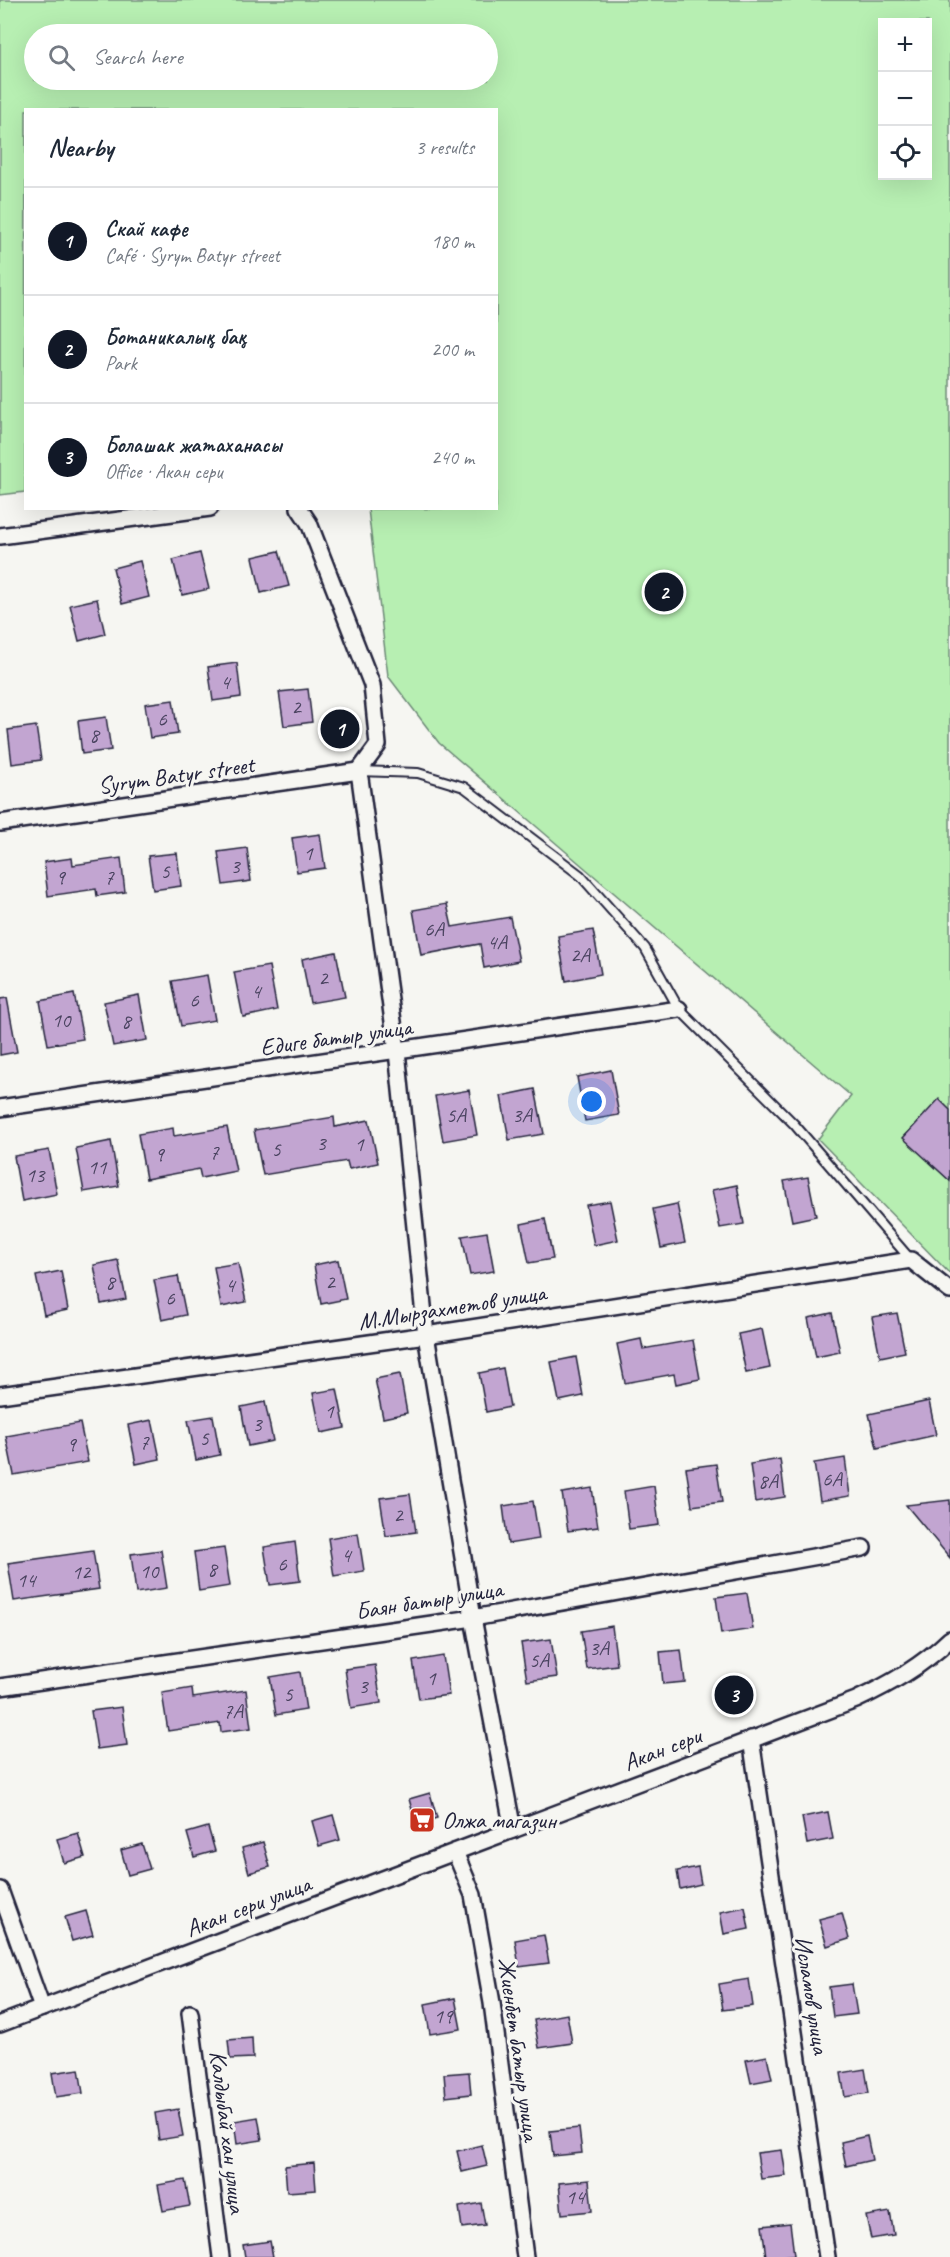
<!DOCTYPE html>
<meta charset="utf-8">
<style>
body{margin:0;font-family:Caveat,sans-serif;background:#f6f6f7;color:#1f2937}
.controls{position:absolute;right:18px;top:18px;display:grid;overflow:hidden;border-radius:0px;box-shadow:0 6px 24px #0002}
.controls button{width:54px;height:54px;display:grid;place-items:center;padding:0;border:0;border-bottom:2px solid #e0e1e3;background:#fff;color:#1f2937;font:30px sans-serif}
.you{position:absolute;left:592px;top:1102px;width:21px;height:21px;margin:-15px;border:4px solid #fff;border-radius:50%;background:#1a73e8;box-shadow:0 0 0 9px #1a73e833}
.badge{display:grid;place-items:center;width:39px;height:39px;border-radius:50%;background:#111827;color:#fff;font-size:20px;font-weight:700}
.pin{position:absolute;translate:-50% -50%;border:3px solid #fff;box-shadow:0 2px 6px #0006}
.list{margin:0;padding:0;list-style:none}
h2{display:flex;justify-content:space-between;align-items:center;height:78px;margin:0;padding:0 24px;font-size:26px}
h2 small{font-size:20px;font-weight:400;color:#747a83}
.list li{display:grid;grid-template-columns:39px 1fr auto;gap:18px;align-items:center;box-sizing:border-box;height:108px;padding:0 24px;border-top:2px solid #e0e1e3}
.list b{display:block;font-size:22px;white-space:nowrap}
.list p{margin:0;font-size:20px;white-space:nowrap;color:#747a83}
.list em{font-size:20px;font-style:normal;color:#747a83}
.icon{flex:none;width:33px;height:33px;fill:none;stroke:currentColor;stroke-width:2;stroke-linecap:round;stroke-linejoin:round}
.map{position:relative;flex:none;width:950px;height:2257px;overflow:hidden}
.search{position:absolute;background:#fff;box-shadow:0 6px 24px #0002;left:24px;top:24px;width:474px;height:66px;display:flex;align-items:center;gap:15px;box-sizing:border-box;padding:0 21px;border-radius:33px;color:#747a83;font-size:22px}
.panel{position:absolute;background:#fff;box-shadow:0 6px 24px #0002;left:24px;top:108px;width:474px;height:402px;border-radius:0px}
.map>svg:first-child{display:block}
</style>
<div class="map">
<svg width="950" height="2257" viewBox="0 0 950 2257">
<rect width="100%" height="100%" fill="#f6f6f2"/>
<filter id="ink" filterUnits="userSpaceOnUse"><feTurbulence type="fractalNoise" baseFrequency=".0167" numOctaves="2"/><feDisplacementMap in="SourceGraphic" scale="12" xChannelSelector="R" yChannelSelector="G"/><feConvolveMatrix kernelMatrix="1 2 1 2 8 2 1 2 1" color-interpolation-filters="sRGB"/></filter>
<g filter="url(#ink)">
<path fill="#b7efb2" stroke="#6c8876" stroke-width="1.5" fill-rule="evenodd" d="M0,0H950V1274L818,1139L851,1096L439,743L388,676L368,509L496,508V110H26L25,492L0,495ZM882,22H928V176H882ZM34,34H488V80H34Z"/>
<g fill="#c2a5d1" stroke="#22223b" stroke-width="1.5">
<polygon points="279,551 289,586 261,593 253,557"/>
<polygon points="200,553 209,589 182,595 173,560"/>
<polygon points="140,561 149,597 122,604 113,568"/>
<polygon points="97,599 105,634 79,641 70,605"/>
<polygon points="237,663 241,697 213,701 208,667"/>
<polygon points="308,689 312,722 284,726 279,692"/>
<polygon points="173,700 178,734 150,738 145,704"/>
<polygon points="106,717 111,750 82,754 78,721"/>
<polygon points="36,726 41,760 12,764 8,730"/>
<polygon points="320,834 325,868 297,872 292,838"/>
<polygon points="247,848 251,881 223,885 218,852"/>
<polygon points="177,853 181,886 153,890 148,856"/>
<polygon points="72,858 73,865 121,858 125,892 97,896 96,889 48,896 44,862"/>
<polygon points="447,904 452,927 510,917 519,961 484,968 480,944 421,955 413,910"/>
<polygon points="593,930 601,974 566,981 558,936"/>
<polygon points="336,952 345,997 310,1003 302,959"/>
<polygon points="269,966 277,1010 243,1017 234,972"/>
<polygon points="207,975 215,1020 181,1026 172,981"/>
<polygon points="74,994 83,1039 48,1045 40,1001"/>
<polygon points="139,995 147,1040 113,1046 104,1002"/>
<polygon points="7,998 17,1052 0,1055 0,999"/>
<polygon points="611,1070 619,1115 585,1121 577,1077"/>
<polygon points="535,1089 544,1134 509,1140 501,1096"/>
<polygon points="469,1090 477,1135 443,1141 435,1096"/>
<polygon points="939,1099 950,1110 950,1181 903,1138"/>
<polygon points="334,1117 335,1127 369,1120 378,1163 349,1169 347,1161 263,1175 254,1130"/>
<polygon points="227,1127 236,1171 201,1178 199,1169 146,1179 138,1134 173,1128 174,1136"/>
<polygon points="111,1141 119,1186 84,1192 76,1148"/>
<polygon points="49,1150 57,1194 22,1201 14,1156"/>
<polygon points="808,1177 816,1216 792,1221 784,1181"/>
<polygon points="737,1185 744,1224 720,1228 712,1190"/>
<polygon points="610,1201 618,1240 594,1245 586,1205"/>
<polygon points="677,1204 685,1243 661,1248 653,1209"/>
<polygon points="545,1219 553,1259 529,1263 521,1224"/>
<polygon points="487,1232 494,1271 470,1275 462,1236"/>
<polygon points="118,1260 126,1299 101,1304 94,1265"/>
<polygon points="338,1260 346,1299 321,1304 314,1265"/>
<polygon points="238,1263 246,1302 221,1307 214,1267"/>
<polygon points="61,1271 68,1310 44,1315 36,1276"/>
<polygon points="178,1276 186,1315 162,1320 154,1280"/>
<polygon points="832,1313 840,1352 816,1357 808,1318"/>
<polygon points="897,1313 905,1352 880,1357 872,1317"/>
<polygon points="762,1329 770,1368 746,1373 738,1334"/>
<polygon points="641,1339 643,1349 693,1340 700,1379 676,1384 674,1374 625,1383 617,1344"/>
<polygon points="576,1357 583,1396 559,1401 551,1362"/>
<polygon points="503,1368 510,1407 486,1412 479,1373"/>
<polygon points="400,1374 407,1413 383,1418 375,1379"/>
<polygon points="337,1389 345,1428 321,1433 313,1393"/>
<polygon points="929,1401 936,1435 877,1448 869,1414"/>
<polygon points="265,1402 273,1441 248,1446 241,1407"/>
<polygon points="213,1416 220,1455 196,1460 188,1420"/>
<polygon points="152,1420 160,1459 136,1464 128,1425"/>
<polygon points="80,1423 88,1462 14,1475 6,1436"/>
<polygon points="845,1458 850,1496 820,1501 814,1463"/>
<polygon points="780,1459 785,1497 755,1502 750,1464"/>
<polygon points="716,1464 722,1502 692,1506 686,1468"/>
<polygon points="654,1486 659,1525 629,1529 624,1491"/>
<polygon points="592,1488 598,1527 568,1531 562,1493"/>
<polygon points="410,1494 416,1532 386,1536 380,1498"/>
<polygon points="950,1500 950,1558 906,1505"/>
<polygon points="533,1501 539,1539 508,1544 503,1506"/>
<polygon points="358,1533 364,1571 334,1576 328,1538"/>
<polygon points="295,1542 300,1581 270,1585 264,1547"/>
<polygon points="224,1548 230,1586 199,1591 194,1552"/>
<polygon points="161,1550 167,1588 136,1593 131,1554"/>
<polygon points="93,1551 99,1589 14,1601 8,1563"/>
<polygon points="747,1593 753,1629 721,1634 716,1597"/>
<polygon points="612,1626 617,1665 587,1669 581,1631"/>
<polygon points="551,1639 557,1677 527,1681 521,1643"/>
<polygon points="681,1650 685,1682 663,1684 660,1652"/>
<polygon points="443,1656 449,1695 419,1699 413,1661"/>
<polygon points="375,1665 381,1703 351,1708 345,1669"/>
<polygon points="300,1672 306,1710 276,1715 270,1677"/>
<polygon points="192,1688 193,1698 246,1690 251,1728 221,1732 220,1723 168,1731 162,1693"/>
<polygon points="122,1707 127,1745 97,1749 91,1711"/>
<polygon points="430,1793 437,1818 416,1824 409,1799"/>
<polygon points="828,1812 833,1839 807,1844 802,1817"/>
<polygon points="333,1815 340,1840 319,1846 312,1821"/>
<polygon points="208,1827 215,1851 194,1857 187,1833"/>
<polygon points="78,1833 85,1857 64,1863 57,1839"/>
<polygon points="263,1842 270,1867 249,1873 242,1848"/>
<polygon points="142,1844 150,1869 128,1875 121,1850"/>
<polygon points="698,1867 701,1884 680,1889 677,1871"/>
<polygon points="745,1907 749,1929 724,1934 720,1912"/>
<polygon points="86,1911 93,1935 72,1941 65,1917"/>
<polygon points="842,1913 849,1939 827,1946 819,1919"/>
<polygon points="544,1935 549,1963 519,1967 515,1940"/>
<polygon points="749,1979 753,2006 723,2010 719,1984"/>
<polygon points="852,1984 857,2014 833,2017 829,1987"/>
<polygon points="455,1998 461,2029 430,2034 425,2004"/>
<polygon points="567,2014 572,2043 539,2048 534,2020"/>
<polygon points="252,2038 253,2058 230,2059 228,2040"/>
<polygon points="767,2056 772,2079 751,2083 746,2060"/>
<polygon points="79,2069 83,2093 56,2097 52,2073"/>
<polygon points="865,2069 869,2093 845,2097 841,2073"/>
<polygon points="469,2072 471,2094 446,2097 444,2074"/>
<polygon points="178,2109 183,2136 159,2140 155,2113"/>
<polygon points="258,2117 262,2140 237,2144 234,2121"/>
<polygon points="579,2128 582,2153 553,2156 550,2131"/>
<polygon points="867,2136 872,2160 846,2166 841,2142"/>
<polygon points="482,2145 487,2166 462,2172 457,2151"/>
<polygon points="782,2150 786,2176 761,2179 757,2153"/>
<polygon points="314,2163 316,2190 287,2192 285,2166"/>
<polygon points="185,2180 190,2206 163,2211 158,2185"/>
<polygon points="589,2180 592,2211 562,2214 559,2183"/>
<polygon points="481,2203 485,2225 462,2228 459,2207"/>
<polygon points="890,2212 894,2235 871,2239 866,2216"/>
<polygon points="790,2223 794,2255 766,2257 762,2226"/>
<polygon points="270,2241 273,2257 245,2257 243,2245"/>
</g>
<g fill="none" stroke-linecap="round" stroke-linejoin="round">
<defs>
<polyline id="service" points="359,771 418,773 464,787 580,875 645,948 679,1009 794,1124 911,1260"/>
<g id="minor">
<polyline points="299,508 309,523 372,685 378,745 359,771 397,1051 426,1335 473,1618 513,1830"/>
<polyline points="0,536 210,508"/>
<polyline points="0,823 359,771"/>
<polyline points="0,1108 679,1009"/>
<polyline points="0,1395 426,1335 911,1260 950,1291"/>
<polyline points="0,1687 473,1618 863,1548"/>
<polyline points="751,1739 827,2257"/>
<polyline points="455,1852 473,1895 492,2003 525,2257"/>
<polyline points="0,1890 42,2008"/>
<polyline points="190,2013 221,2257"/>
<path d="M0,2024L856,1700C890,1684 922,1666 950,1639"/>
</g>
</defs>
<use href="#service" stroke="#22223b" stroke-width="12"/>
<use href="#minor" stroke="#22223b" stroke-width="20"/>
<use href="#service" stroke="#f6f6f2" stroke-width="8"/>
<use href="#minor" stroke="#f6f6f2" stroke-width="15"/>
</g>
</g>
<defs>
<symbol id="supermarket-square" viewBox="-11 -11 22 22"><rect x="-9" y="-9" width="18" height="18" rx="4" fill="#c8321e" stroke="#f6f6f2"/><path d="M-6-5.5h2.5l.6 2H6L4.5 2H-2.5L-4.4-4H-6ZM-1.5 3.2a1.3 1.3 0 1 0 .1 0ZM3 3.2a1.3 1.3 0 1 0 .1 0Z" fill="#fff"/></symbol>
</defs>
<g fill-rule="evenodd">
<use href="#supermarket-square" x="407" y="1805" width="30" height="30"/>
</g>
<g text-anchor="middle" dominant-baseline="central" stroke-width="6" stroke-linejoin="round" paint-order="stroke">
<g font-size="21" fill="#4a4360">
<text x="225" y="682">4</text>
<text x="296" y="707">2</text>
<text x="162" y="719">6</text>
<text x="94" y="735">8</text>
<text x="308" y="853">1</text>
<text x="235" y="866">3</text>
<text x="165" y="871">5</text>
<text x="60" y="877">9</text>
<text x="109" y="877">7</text>
<text x="434" y="929">6А</text>
<text x="497" y="942">4А</text>
<text x="580" y="955">2А</text>
<text x="323" y="978">2</text>
<text x="256" y="991">4</text>
<text x="194" y="1000">6</text>
<text x="61" y="1020">10</text>
<text x="126" y="1021">8</text>
<text x="456" y="1115">5А</text>
<text x="522" y="1115">3А</text>
<text x="321" y="1143">3</text>
<text x="359" y="1144">1</text>
<text x="276" y="1149">5</text>
<text x="214" y="1152">7</text>
<text x="159" y="1154">9</text>
<text x="97" y="1167">11</text>
<text x="35" y="1175">13</text>
<text x="110" y="1282">8</text>
<text x="330" y="1282">2</text>
<text x="230" y="1285">4</text>
<text x="170" y="1298">6</text>
<text x="329" y="1411">1</text>
<text x="257" y="1424">3</text>
<text x="204" y="1438">5</text>
<text x="144" y="1442">7</text>
<text x="71" y="1444">9</text>
<text x="832" y="1479">6А</text>
<text x="768" y="1481">8А</text>
<text x="398" y="1515">2</text>
<text x="346" y="1555">4</text>
<text x="282" y="1564">6</text>
<text x="212" y="1569">8</text>
<text x="149" y="1571">10</text>
<text x="81" y="1572">12</text>
<text x="26" y="1580">14</text>
<text x="599" y="1648">3А</text>
<text x="539" y="1660">5А</text>
<text x="431" y="1678">1</text>
<text x="363" y="1686">3</text>
<text x="288" y="1694">5</text>
<text x="233" y="1711">7А</text>
<text x="443" y="2016">19</text>
<text x="575" y="2197">14</text>
</g>
<g font-size="24" fill="#22223b" stroke="#f6f6f2">
<text transform="translate(176 775) rotate(-8)">Syrym Batyr street</text>
<text transform="translate(336 1037) rotate(-8)">Едиге батыр улица</text>
<text transform="translate(452 1307) rotate(-9)">М.Мырзахметов улица</text>
<text transform="translate(429 1600) rotate(-9)">Баян батыр улица</text>
<text transform="translate(662 1749) rotate(-21)">Акан сери</text>
<text transform="translate(248 1906) rotate(-21)">Акан сери улица</text>
<text transform="translate(812 1995) rotate(81)">Исламов улица</text>
<text transform="translate(519 2049) rotate(82)">Жиенбет батыр улица</text>
<text transform="translate(228 2132) rotate(83)">Калдыбай хан улица</text>
</g>
<g font-size="24" fill="#22223b" stroke="#f6f6f2" text-anchor="start">
<text x="442" y="1820">Олжа магазин</text>
</g>
</g>
</svg>
<div class="controls">
<button>+</button>
<button>−</button>
<button><svg class="icon" aria-label="locate" viewBox="0 0 24 24"><circle cx="12" cy="12" r="6"/><path d="M12 2v4M12 18v4M2 12h4M18 12h4"/></svg></button>
</div>
<div class="you"></div>
<div class="pin badge" style="left:340px;top:729px">1</div>
<div class="pin badge" style="left:664px;top:592px">2</div>
<div class="pin badge" style="left:734px;top:1695px">3</div>
<div class="search"><svg class="icon" aria-label="search" viewBox="0 0 24 24"><circle cx="10" cy="10" r="6"/><path d="M15 15l6 6"/></svg>Search here</div>
<section class="panel">
<h2>Nearby<small>3 results</small></h2>
<ul class="list">
<li><span class="badge">1</span><div><b>Скай кафе</b><p>Café · Syrym Batyr street</p></div><em>180 m</em></li>
<li><span class="badge">2</span><div><b>Ботаникалық бақ</b><p>Park</p></div><em>200 m</em></li>
<li><span class="badge">3</span><div><b>Болашак жатаханасы</b><p>Office · Акан сери</p></div><em>240 m</em></li>
</ul>
</section>
</div>
